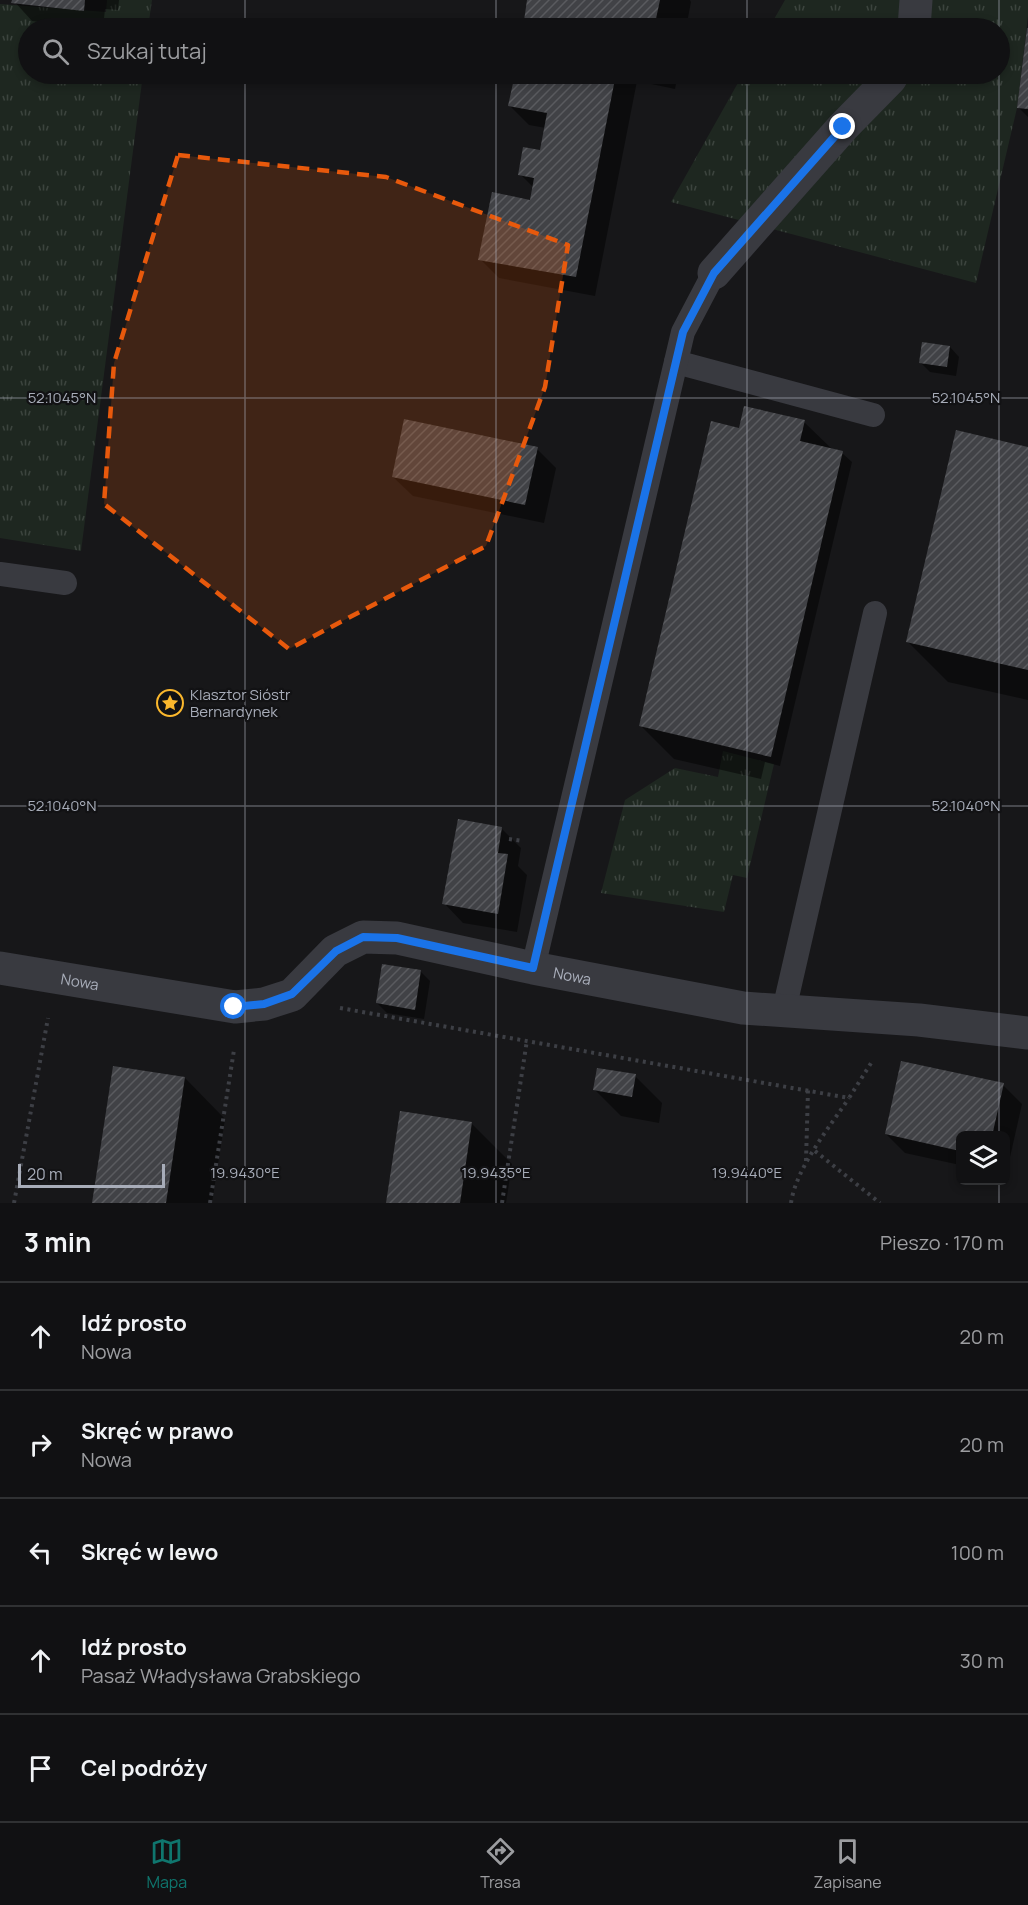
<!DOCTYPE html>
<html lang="pl">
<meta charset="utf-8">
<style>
body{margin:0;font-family:Manrope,sans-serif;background:#1e1f21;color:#f1f3f6}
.controls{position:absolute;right:18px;bottom:18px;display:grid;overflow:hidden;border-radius:9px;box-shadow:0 3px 9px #0003}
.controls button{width:54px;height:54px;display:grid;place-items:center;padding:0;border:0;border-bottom:2px solid #303133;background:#111113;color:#f1f3f6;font:30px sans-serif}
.scale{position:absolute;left:18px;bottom:15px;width:147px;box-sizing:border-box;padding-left:6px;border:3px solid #a8adb9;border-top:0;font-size:16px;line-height:21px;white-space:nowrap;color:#a8adb9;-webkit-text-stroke:4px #121214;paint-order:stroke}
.stop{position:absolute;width:18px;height:18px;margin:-14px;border:4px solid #1a73e8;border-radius:50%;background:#fff}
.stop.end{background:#1a73e8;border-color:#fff;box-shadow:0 2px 6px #0008}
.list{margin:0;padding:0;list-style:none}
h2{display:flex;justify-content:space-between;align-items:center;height:78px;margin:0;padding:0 24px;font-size:26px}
h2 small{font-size:20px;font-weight:400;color:#9c9da0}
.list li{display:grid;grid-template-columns:39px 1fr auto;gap:18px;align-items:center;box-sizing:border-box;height:108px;padding:0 24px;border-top:2px solid #303133}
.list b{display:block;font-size:22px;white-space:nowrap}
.list p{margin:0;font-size:20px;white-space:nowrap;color:#9c9da0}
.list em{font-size:20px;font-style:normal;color:#9c9da0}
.icon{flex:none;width:33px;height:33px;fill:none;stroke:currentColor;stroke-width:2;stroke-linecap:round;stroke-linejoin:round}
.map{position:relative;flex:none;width:1028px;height:1203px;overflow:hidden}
.search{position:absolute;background:#111113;box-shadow:0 3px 9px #0003;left:18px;right:18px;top:18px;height:66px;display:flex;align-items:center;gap:15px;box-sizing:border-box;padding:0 21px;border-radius:33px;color:#9c9da0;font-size:22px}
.sheet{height:618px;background:#111113}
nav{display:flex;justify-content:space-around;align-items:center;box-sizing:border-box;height:84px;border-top:2px solid #303133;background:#111113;font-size:16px;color:#9c9da0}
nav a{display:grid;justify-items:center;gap:3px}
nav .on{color:#0f766e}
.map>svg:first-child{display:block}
</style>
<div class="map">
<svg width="1028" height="1203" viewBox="0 0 1028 1203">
<defs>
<pattern id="grass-tufts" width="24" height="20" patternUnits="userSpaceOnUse" patternTransform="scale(1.5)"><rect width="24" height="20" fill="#1e2720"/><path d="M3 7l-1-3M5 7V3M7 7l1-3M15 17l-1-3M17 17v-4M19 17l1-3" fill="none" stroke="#3c443e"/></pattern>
<pattern id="building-hatch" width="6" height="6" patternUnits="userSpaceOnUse" patternTransform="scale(1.5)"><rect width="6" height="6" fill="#414246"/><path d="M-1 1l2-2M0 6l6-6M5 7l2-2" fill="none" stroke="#5a5b5f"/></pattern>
</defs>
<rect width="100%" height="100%" fill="#171719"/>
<g fill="url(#grass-tufts)">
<polygon points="107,0 152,0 148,28 28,28 28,74 143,74 81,551 0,538 0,4 106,12"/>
<polygon points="785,0 1028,0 1028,16 1017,108 976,283 671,202 743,74 1000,74 1000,28 769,28"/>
<polygon points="723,751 774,764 747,878 733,875 724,912 601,893 625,800 675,768 718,777"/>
</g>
<g fill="#0007">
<polygon points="13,0 119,0 118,10 105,9 103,28 32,21"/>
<polygon points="529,0 690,0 691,2 686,28 524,28"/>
<polygon points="1028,29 1028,117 1018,107"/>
<polygon points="516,74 678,74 675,89 637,81 595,296 499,278 480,259 532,202 534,188 520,174 541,152 546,128 529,125 510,106"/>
<polygon points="950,347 959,357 956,376 930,372 921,363"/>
<polygon points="804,422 833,450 842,453 852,462 780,766 765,762 761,779 674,759 641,726 740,429"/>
<polygon points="1028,448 1028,700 948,682 908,642"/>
<polygon points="537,449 556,468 544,523 413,496 393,477"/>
<polygon points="502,829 521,848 518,866 527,875 517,932 463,923 444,903"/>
<polygon points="420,971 430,981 424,1019 387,1013 377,1003"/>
<polygon points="635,1076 662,1103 659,1123 621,1116 594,1089"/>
<polygon points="185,1078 225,1119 212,1203 94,1203"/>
<polygon points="1003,1085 1022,1104 1006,1175 1006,1136 960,1136 960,1165 905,1153 886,1134"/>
<polygon points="471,1123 512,1164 506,1203 388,1203"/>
</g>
<g fill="url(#building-hatch)">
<polygon points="12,0 85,0 84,11 11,3"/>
<polygon points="527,0 660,0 654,28 523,28"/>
<polygon points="1027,28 1028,28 1028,109 1017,108"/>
<polygon points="515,74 616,74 576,277 478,260 492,192 530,200 534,178 518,175 523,147 540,150 547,113 508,106"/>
<polygon points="922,342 950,346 947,367 919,363"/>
<polygon points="744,406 805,420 800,441 843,451 771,757 639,726 711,421 739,428"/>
<polygon points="404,419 538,447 525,505 392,477"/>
<polygon points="956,430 1028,447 1028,670 906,642"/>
<polygon points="458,819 502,827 498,853 508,854 498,914 442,904"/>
<polygon points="382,964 421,970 415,1010 376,1003"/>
<polygon points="901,1061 1004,1083 992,1136 960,1136 960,1151 885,1134"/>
<polygon points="113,1066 185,1077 166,1203 92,1203"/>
<polygon points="597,1068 636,1074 632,1097 593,1090"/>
<polygon points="400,1111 472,1122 460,1203 386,1203"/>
</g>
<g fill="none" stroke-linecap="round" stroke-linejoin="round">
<g stroke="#3d3f45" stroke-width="4" stroke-dasharray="3 4.5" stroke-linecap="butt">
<polyline points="509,839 523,841"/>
<polyline points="340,1008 849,1098 873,1060"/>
<polyline points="815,1151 880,1203"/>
<polyline points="806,1161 808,1090"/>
<polyline points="14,1203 48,1018"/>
<polyline points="210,1203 234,1050"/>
<polyline points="502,1203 527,1040"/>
<path d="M791,1203C796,1168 829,1128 849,1098"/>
</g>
<g stroke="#393a40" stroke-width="24">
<polyline points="676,362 873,415"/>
<polyline points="0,574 65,583"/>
<polyline points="533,968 683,332 714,273"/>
<polyline points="784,1010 875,613"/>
</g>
<g stroke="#393a40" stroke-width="33">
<polyline points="914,28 916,0"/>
<polyline points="714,273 843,127 890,79 893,74"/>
</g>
<path stroke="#393a40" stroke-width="33" id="s1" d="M0,968L235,1007L264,1004L292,995L335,951L363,937L397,938L533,968L743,1008L919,1020L1028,1033"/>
</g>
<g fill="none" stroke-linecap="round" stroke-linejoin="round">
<polyline stroke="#1a73e8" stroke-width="8" points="234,1007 264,1004 292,994 336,951 363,937 397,938 533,968 683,332 714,273 843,127"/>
</g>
<path fill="#e8590c" fill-opacity="0.2" stroke="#e8590c" stroke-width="4.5" stroke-dasharray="12 8" stroke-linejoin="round" d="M178,155L386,177L568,245L545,387L486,546L289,649L104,504L114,363Z"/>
<path fill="none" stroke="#a8adb9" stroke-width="1.5" stroke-opacity="0.45" d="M245,0V28M496,0V28M747,0V28M999,0V28M245,74V1203M496,74V1203M747,74V1203M999,74V1136M0,398H1028M0,806H1028M999,1180V1203"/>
<defs>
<symbol id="sight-ring" viewBox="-11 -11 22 22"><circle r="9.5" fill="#121214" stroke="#fbb82d" stroke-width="1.5"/><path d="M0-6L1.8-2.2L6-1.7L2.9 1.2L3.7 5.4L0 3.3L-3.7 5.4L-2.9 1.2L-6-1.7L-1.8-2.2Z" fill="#fbb82d"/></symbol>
</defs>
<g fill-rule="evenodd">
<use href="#sight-ring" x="155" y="688" width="30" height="30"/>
</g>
<g text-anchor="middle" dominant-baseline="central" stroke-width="4.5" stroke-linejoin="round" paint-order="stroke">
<g font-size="15" fill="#a8adb9" stroke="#121214" text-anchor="start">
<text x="190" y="694">Klasztor Sióstr<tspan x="190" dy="17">Bernardynek</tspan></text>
</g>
<g font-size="15" fill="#a8adb9" stroke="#121214">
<text stroke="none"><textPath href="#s1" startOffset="603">Nowa</textPath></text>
<text stroke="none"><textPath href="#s1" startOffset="81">Nowa</textPath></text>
</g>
</g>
<g font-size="15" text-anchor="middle" fill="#a8adb9" stroke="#121214" stroke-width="4.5" stroke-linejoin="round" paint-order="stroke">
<text x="62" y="403">52.1045°N</text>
<text x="966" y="403">52.1045°N</text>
<text x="62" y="811">52.1040°N</text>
<text x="966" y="811">52.1040°N</text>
<text x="245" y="1178">19.9430°E</text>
<text x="496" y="1178">19.9435°E</text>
<text x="747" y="1178">19.9440°E</text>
</g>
</svg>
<div class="controls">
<button><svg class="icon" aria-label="layers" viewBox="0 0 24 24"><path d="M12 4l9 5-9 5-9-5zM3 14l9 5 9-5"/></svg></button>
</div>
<div class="scale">20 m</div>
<div class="stop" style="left:234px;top:1007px"></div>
<div class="stop end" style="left:843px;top:127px"></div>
<div class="search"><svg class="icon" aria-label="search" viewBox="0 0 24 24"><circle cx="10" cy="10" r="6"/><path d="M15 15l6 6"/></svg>Szukaj tutaj</div>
</div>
<section class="sheet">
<h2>3 min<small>Pieszo · 170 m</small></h2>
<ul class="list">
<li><svg class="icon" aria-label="ahead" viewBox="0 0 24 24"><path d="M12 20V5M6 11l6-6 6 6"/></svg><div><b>Idź prosto</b><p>Nowa</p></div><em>20 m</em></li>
<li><svg class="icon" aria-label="right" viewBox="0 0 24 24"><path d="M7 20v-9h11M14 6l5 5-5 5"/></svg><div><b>Skręć w prawo</b><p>Nowa</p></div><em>20 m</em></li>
<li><svg class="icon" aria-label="left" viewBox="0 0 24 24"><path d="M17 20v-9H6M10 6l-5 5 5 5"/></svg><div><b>Skręć w lewo</b></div><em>100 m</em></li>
<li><svg class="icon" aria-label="ahead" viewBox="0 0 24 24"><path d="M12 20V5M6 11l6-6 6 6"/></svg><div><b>Idź prosto</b><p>Pasaż Władysława Grabskiego</p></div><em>30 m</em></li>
<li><svg class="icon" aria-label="arrive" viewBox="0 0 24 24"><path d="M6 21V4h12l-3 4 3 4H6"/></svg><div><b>Cel podróży</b></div></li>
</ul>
</section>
<nav>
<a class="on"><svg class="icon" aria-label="map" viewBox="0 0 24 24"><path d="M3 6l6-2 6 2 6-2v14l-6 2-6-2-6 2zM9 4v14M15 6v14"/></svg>Mapa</a>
<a><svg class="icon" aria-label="directions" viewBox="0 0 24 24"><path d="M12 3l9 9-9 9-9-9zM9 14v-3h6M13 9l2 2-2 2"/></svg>Trasa</a>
<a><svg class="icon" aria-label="saved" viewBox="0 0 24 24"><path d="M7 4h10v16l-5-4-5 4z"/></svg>Zapisane</a>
</nav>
